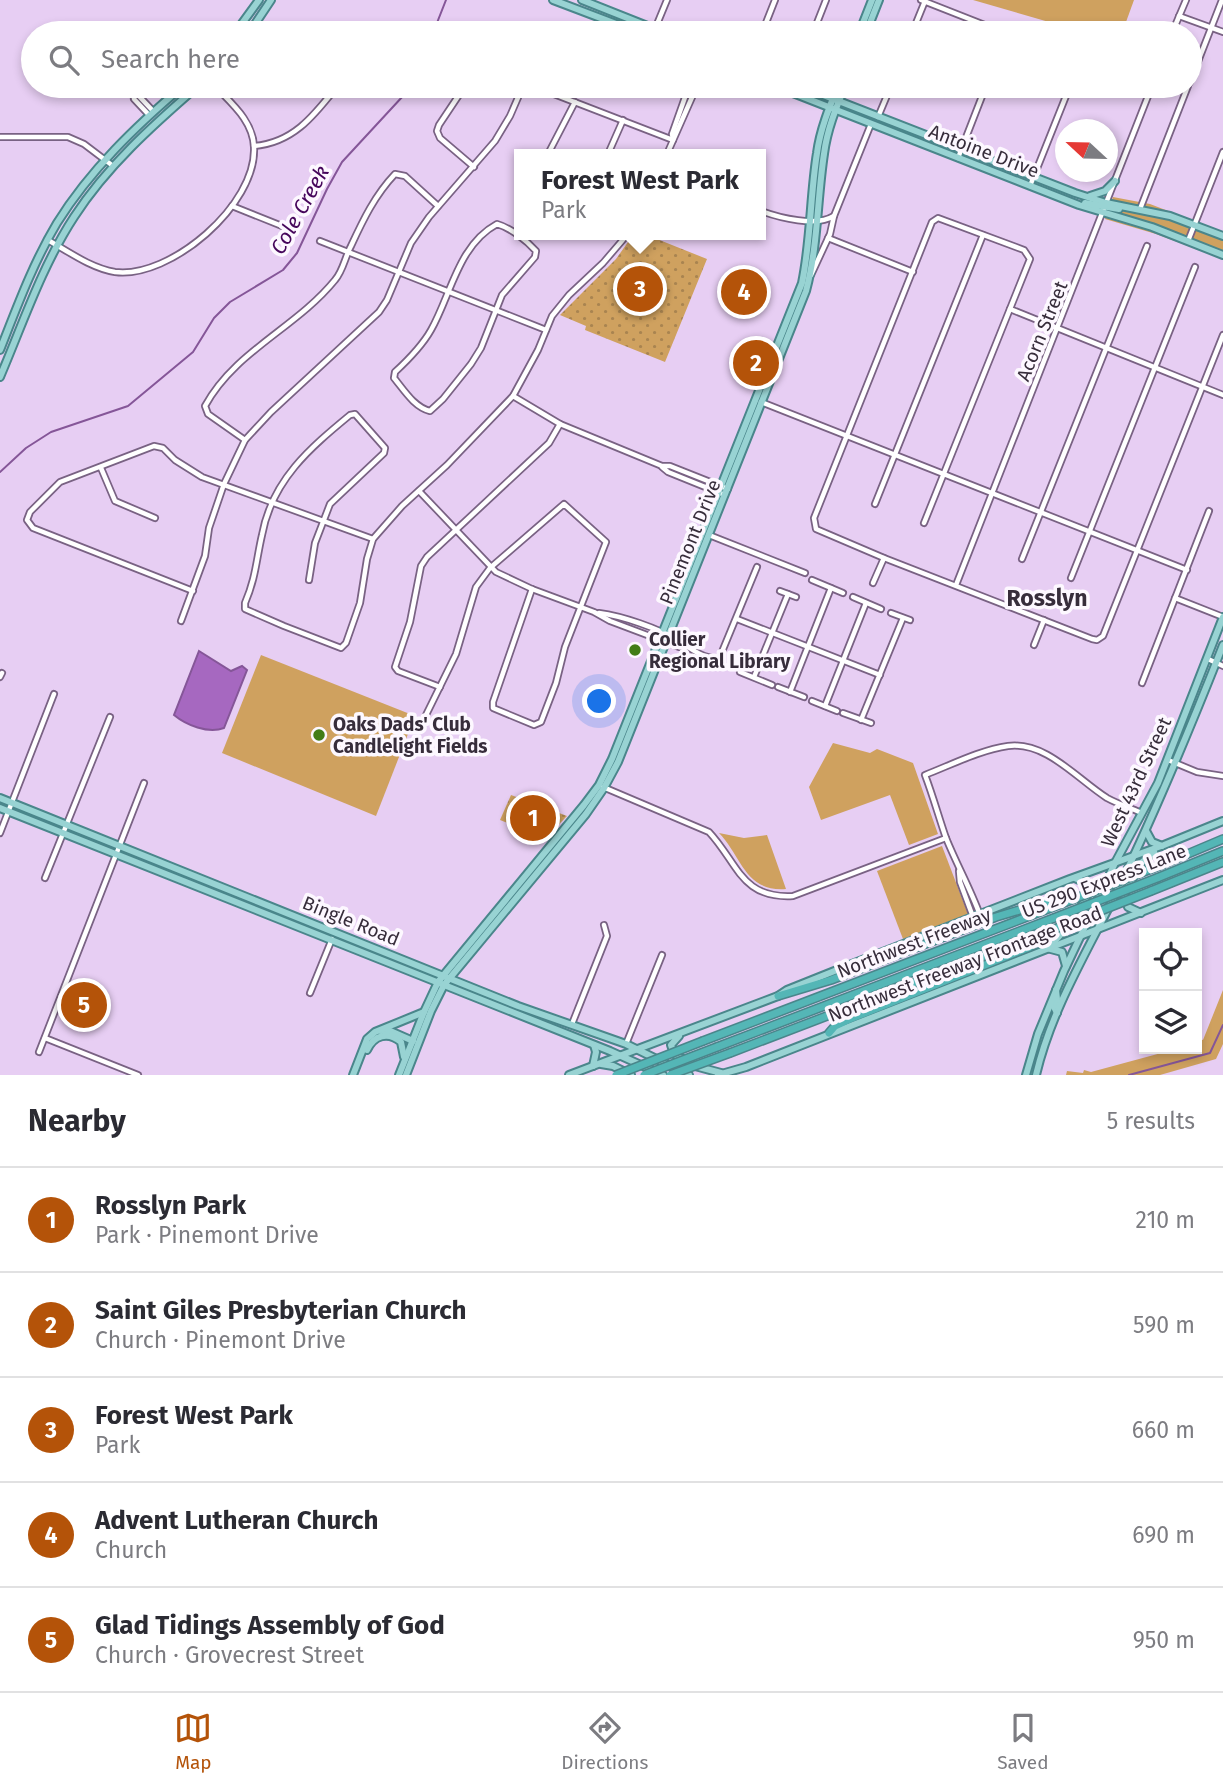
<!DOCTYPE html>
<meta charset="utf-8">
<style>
body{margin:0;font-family:"Fira Sans",sans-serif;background:#f7f7f7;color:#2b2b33}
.controls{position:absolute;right:21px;bottom:21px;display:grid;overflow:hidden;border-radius:0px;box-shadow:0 4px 10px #0003}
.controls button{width:63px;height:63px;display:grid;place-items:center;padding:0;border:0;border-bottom:2px solid #e1e1e2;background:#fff;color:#2b2b33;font:35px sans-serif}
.compass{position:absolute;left:1055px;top:119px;width:63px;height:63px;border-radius:50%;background:#fff;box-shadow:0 4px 10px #0003;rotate:292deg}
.you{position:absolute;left:600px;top:702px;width:24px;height:24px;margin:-18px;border:5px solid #fff;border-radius:50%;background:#1a73e8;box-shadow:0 0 0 10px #1a73e833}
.badge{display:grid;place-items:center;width:46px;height:46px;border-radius:50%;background:#b45309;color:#fff;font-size:23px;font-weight:700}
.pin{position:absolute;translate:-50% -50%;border:4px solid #fff;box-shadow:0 2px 7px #0006}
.popup{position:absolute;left:514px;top:149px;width:252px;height:91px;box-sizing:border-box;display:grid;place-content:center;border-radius:0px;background:#fff;filter:drop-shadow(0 2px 5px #0005);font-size:23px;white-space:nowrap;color:#7c7c81}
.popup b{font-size:26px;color:#2b2b33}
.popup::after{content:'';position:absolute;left:50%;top:100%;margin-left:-14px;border:14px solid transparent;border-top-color:#fff}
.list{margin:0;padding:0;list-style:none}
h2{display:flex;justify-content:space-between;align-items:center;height:91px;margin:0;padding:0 28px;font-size:30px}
h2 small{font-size:23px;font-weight:400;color:#7c7c81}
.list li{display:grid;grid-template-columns:46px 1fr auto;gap:21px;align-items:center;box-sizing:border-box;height:105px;padding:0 28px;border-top:2px solid #e1e1e2}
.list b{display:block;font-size:26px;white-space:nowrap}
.list p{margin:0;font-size:23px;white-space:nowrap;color:#7c7c81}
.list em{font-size:23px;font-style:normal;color:#7c7c81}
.icon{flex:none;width:38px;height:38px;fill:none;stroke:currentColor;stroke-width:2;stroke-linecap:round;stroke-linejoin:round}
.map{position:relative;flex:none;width:1223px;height:1075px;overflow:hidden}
.search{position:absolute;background:#fff;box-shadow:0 4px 10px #0003;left:21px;right:21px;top:21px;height:77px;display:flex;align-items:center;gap:18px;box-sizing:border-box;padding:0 24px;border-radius:38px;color:#7c7c81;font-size:26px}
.sheet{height:616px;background:#fff}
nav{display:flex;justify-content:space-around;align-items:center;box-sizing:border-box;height:98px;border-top:2px solid #e1e1e2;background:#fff;font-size:19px;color:#7c7c81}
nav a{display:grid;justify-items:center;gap:4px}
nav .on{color:#b45309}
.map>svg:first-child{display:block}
</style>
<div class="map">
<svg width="1223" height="1075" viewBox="0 0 1223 1075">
<defs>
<pattern id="park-dots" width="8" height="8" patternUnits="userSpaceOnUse" patternTransform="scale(1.75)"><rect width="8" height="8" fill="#cfa15f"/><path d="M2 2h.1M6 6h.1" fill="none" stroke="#a98450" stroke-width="1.8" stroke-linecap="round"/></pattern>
</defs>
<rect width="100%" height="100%" fill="#e7cef3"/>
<g fill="#cfa15f">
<polygon points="973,0 1134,0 1122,33 1087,33"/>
<polygon points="1113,197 1150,204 1223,232 1223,259 1156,234 1105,219"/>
<polygon points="261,655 415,716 376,816 222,753"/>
<polygon points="833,743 870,753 877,749 913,763 938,834 909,845 890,795 821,820 809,787"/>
<path d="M719,833L744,838L767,835L786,889C745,892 742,857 719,833Z"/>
<polygon points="942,846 968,914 903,939 877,871"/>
<polygon points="1223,990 1223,1044 1216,1059 1160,1075 1066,1075 1067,1071 1083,1073 1084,1070 1091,1072 1176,1049 1197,1049 1197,1043 1200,1039 1203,1040"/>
</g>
<g fill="url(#park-dots)">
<polygon points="633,235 647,235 707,259 665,362 585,330 586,326 560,315 616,259"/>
<polygon points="511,795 567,816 546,838 500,820"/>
</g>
<path fill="#a668c0" stroke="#855698" stroke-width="2" d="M199,651L231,671L242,666L247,670L224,728C208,734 186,725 174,715Z"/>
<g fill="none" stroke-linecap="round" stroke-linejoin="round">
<g stroke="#855698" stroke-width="2">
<polyline points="433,33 446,0"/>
<polyline points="0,472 26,448 51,432 128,406 193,352 214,318 230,302 283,270 297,253 327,189 342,162 403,96 409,86"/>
<polyline points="1129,1075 1210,1053 1223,1025"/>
</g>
<defs>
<g id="minor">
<polyline points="921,0 1005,33"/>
<polyline points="1179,16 1223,32"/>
<polyline points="655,29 667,0"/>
<polyline points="762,33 775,0"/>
<polyline points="813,33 826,0"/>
<polyline points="912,33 925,1"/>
<polyline points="1172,33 1186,0"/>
<polyline points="1190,82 1222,0"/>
<polyline points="465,86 439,125 437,131 440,138 474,167"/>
<polyline points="533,86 673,140"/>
<polyline points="1140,86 1150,90"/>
<polyline points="138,95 153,111"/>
<polyline points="134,99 149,115"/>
<polyline points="878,117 891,86"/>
<polyline points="0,137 68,137 84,144 113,166"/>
<polyline points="673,140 672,134 689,86"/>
<path d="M254,146C292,143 313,117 335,89"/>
<polyline points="548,154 575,102"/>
<polyline points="608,154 623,120"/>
<polyline points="667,154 697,86"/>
<polyline points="958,158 986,86"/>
<polyline points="1030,186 1070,86"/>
<polyline points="232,206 292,230"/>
<polyline points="1140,209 1188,86"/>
<path d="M761,211C780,218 816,227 834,216L871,124"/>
<path d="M497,224C511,228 527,241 536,251L535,257L502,295L481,348L471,364L443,399L430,411C414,407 404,390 394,378L395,372C408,360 422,346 431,330C451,295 458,245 497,224Z"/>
<polyline points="828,238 913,272"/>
<path d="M48,240C69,252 91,268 115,272C170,279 257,205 254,147C253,121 232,104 215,86"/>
<polyline points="320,241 546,330"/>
<polyline points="1188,241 1223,152"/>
<polyline points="811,275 830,234 834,216"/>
<polyline points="1010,309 1223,395"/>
<polyline points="513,396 560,424 662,466 670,466 728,489"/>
<polyline points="761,402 1187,570"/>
<path d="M245,440L208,414L205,406C235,351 296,328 335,280C343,271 345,257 351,246C363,220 375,195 395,174L405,176L438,206"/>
<polyline points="662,467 668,472 725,495"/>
<polyline points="101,468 115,501 155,518"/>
<polyline points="419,491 496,572 532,589 594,612 610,621 679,647 685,647"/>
<polyline points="875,504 983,235"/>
<polyline points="924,523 1030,259 1024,250 938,218 932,222 814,518 816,529 884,558 1092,639 1097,640 1103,636 1223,335"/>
<polyline points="709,535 805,573"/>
<polyline points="1022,559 1147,246"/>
<polyline points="1071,578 1195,267"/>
<path d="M309,580L315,543L330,504L384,453L385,448L355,414L350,415C310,448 272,480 262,535C256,561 256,577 245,603V609L284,626L341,648L346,643L360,603L367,559L373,539L402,506L447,465L513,396L538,350L552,316L569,295L603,263L627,235"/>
<polyline points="812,580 843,593"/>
<polyline points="873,583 884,558"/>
<polyline points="956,585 1152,86"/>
<polyline points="193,591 33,528 27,520 30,512 60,482 154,446 163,448 175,460 202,477 373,539"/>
<polyline points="780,591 796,597"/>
<polyline points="853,597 881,609"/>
<polyline points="1175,598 1223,617"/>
<path d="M599,613C622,616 658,628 679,641C691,649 702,658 719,659L757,567"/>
<polyline points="891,613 910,620"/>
<polyline points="737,619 880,675"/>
<polyline points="181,621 205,556 209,528 224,484 245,440 271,412 379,312 387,300 411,243 429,217 495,141 510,116 523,86"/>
<polyline points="1034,645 1044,620"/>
<polyline points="1208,659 1223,666"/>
<polyline points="740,672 772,685"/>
<polyline points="0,677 2,673"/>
<polyline points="754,677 788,594"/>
<polyline points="1142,683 1209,511"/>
<polyline points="440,687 398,671 395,667 410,622 421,566 427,557 549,443 560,424"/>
<polyline points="778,687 804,697"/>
<polyline points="790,692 831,588"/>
<polyline points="812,701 837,711"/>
<polyline points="825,706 866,603"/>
<polyline points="843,713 871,723"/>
<polyline points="425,717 456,654 476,587 490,568 564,504 606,542 565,647 556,683 541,722 534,725 493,708 493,702 532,589"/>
<polyline points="861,720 903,618"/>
<polyline points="1168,760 1197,772 1223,776"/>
<path d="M603,787L709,832C738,863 741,899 793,896L946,838"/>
<polyline points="0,833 54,694"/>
<polyline points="959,871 960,882 973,917"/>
<polyline points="45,878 110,717"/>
<path d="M980,915C970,888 957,865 946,838C939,818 933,796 925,775C951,765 980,750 1008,746C1046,741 1077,779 1107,798C1118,804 1130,808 1142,813"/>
<polyline points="310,993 332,939"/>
<polyline points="572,1024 607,936 604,925"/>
<polyline points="45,1038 138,1075"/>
<polyline points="626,1044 662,955"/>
<polyline points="39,1052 144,783"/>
</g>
<g id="major">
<polyline points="553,0 640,33"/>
<polyline points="582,0 665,33"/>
<polyline points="235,33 259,0"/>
<polyline points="249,33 271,0"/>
<polyline points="859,33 872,0"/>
<polyline points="866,33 879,0"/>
<polyline points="775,86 1079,205 1152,227 1223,255"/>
<polyline points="800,86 1075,193 1106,203 1170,216 1223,236"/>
<polyline points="1090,196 1105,191 1115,181"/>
<polyline points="1085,203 1119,209"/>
<path d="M0,350C17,307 33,263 57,223C90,170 136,126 183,86"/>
<path d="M0,377C23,323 42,266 74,217C107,166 153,125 198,86"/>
<polyline points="0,798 518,1006 626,1044 689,1075"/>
<polyline points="0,808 610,1051 663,1075"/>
<polyline points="1146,831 1152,842 1162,846"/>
<polyline points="1141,913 1128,907 1124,895 1140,864 1154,852"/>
<polyline points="1052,944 1074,920 1089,892 1087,884 1075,878"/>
<polyline points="1047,948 1062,952 1066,966"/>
<polyline points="1056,990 1057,999 1054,1007 1057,1013"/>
<polyline points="381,1031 388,1030 413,1041"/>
<polyline points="679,1036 671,1045 674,1054 695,1066 721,1073"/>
<path d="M367,1050C374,1035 388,1031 401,1042L404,1057"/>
<polyline points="601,1064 613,1066 631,1075"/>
<polyline points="593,1066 596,1052 594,1045"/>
<polyline points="353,1075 367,1039 375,1032 424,1012"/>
<path d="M399,1075L424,1012L438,982L584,805L599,785L612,759L802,283C811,240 810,196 817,153C820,130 829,108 838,86"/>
<path d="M406,1075L431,1011L444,985L586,814L604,788L618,762L806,291C818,246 817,200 824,154C827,130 836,108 845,86"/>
<polyline points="569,1075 778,996 787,990 842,968 1070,879 1164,845 1223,821"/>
<polyline points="718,1075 746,1067 1223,880"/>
<polyline points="1026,1075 1038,1034 1064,971 1115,863 1158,783 1223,617"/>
<path d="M1036,1075C1052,1007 1090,947 1120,885C1158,806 1191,726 1223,645"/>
</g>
<g id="highway">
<polyline points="1164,864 1223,839"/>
<polyline points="1157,878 1223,851"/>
<polyline points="1151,891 1223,862"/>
<polyline points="778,996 831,980 996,917 1043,903 1057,904"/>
<polyline points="829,1033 835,1026 850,1019 1030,947 1040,935"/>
<polyline points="703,1041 1061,904"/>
<polyline points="717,1047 1054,918"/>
<polyline points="730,1053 1047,932"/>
</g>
</defs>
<use href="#minor" stroke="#796283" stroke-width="8"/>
<use href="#major" stroke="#4a868b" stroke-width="10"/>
<use href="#highway" stroke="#4a868b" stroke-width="10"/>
<use href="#minor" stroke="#fff" stroke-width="4.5"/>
<use href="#major" stroke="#98d3d3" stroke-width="6"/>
<use href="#highway" stroke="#54b6b6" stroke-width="7"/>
<defs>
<g id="highway-bridge">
<polyline points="1061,904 1164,864"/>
<polyline points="1054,918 1157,878"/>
<polyline points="1047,932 1151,891"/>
<polyline points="616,1075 703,1041"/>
<polyline points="644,1075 717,1047"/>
<polyline points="670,1075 730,1053"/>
</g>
</defs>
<use href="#highway-bridge" stroke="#4a868b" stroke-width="10" stroke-linecap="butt"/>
<use href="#highway-bridge" stroke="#54b6b6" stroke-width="7"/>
</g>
<g fill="#427d17" stroke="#fdf8ff" stroke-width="2.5">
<circle cx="635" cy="650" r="7"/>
<circle cx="319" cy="735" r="7"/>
</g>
<g text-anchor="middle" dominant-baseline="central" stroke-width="7" stroke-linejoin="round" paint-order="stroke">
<g font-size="19" fill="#372d3b" stroke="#fdf8ff">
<text transform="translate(984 151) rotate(21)">Antoine Drive</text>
<text transform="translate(1042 331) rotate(-68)">Acorn Street</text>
<text transform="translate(690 542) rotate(-68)">Pinemont Drive</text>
<text transform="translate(1136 782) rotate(-65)">West 43rd Street</text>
<text transform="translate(1104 881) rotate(-21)">US 290 Express Lane</text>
<text transform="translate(351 921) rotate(22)">Bingle Road</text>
<text transform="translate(914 943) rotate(-21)">Northwest Freeway</text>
<text transform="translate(965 964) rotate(-21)">Northwest Freeway Frontage Road</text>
</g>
<g font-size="19" font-weight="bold" fill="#372d3b" stroke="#fdf8ff" text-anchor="start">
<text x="649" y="639">Collier<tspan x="649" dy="22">Regional Library</tspan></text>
<text x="333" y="724">Oaks Dads' Club<tspan x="333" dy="22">Candlelight Fields</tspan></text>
</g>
<g font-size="21" font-style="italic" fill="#46065b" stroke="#fdf8ff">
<text transform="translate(300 210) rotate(-61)">Cole Creek</text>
</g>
<g font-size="23" font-weight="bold" fill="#372d3b" stroke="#fdf8ff">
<text x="1047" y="598">Rosslyn</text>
</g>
</g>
</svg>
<div class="controls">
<button><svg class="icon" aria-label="locate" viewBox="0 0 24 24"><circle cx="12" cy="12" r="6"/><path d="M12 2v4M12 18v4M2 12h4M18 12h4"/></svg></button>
<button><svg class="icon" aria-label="layers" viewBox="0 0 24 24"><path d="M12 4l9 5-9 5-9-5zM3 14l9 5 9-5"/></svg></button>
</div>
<svg class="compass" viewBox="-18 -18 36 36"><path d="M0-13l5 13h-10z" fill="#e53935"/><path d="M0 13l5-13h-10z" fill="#7c7c81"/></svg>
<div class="you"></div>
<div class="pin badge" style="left:533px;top:818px">1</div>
<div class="pin badge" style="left:756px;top:363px">2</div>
<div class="pin badge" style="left:640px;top:289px">3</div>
<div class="popup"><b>Forest West Park</b>Park</div>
<div class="pin badge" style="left:744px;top:292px">4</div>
<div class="pin badge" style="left:84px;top:1005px">5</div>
<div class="search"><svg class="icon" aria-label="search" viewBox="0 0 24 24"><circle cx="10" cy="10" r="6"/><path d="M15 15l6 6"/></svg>Search here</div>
</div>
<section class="sheet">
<h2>Nearby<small>5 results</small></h2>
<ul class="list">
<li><span class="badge">1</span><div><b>Rosslyn Park</b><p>Park · Pinemont Drive</p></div><em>210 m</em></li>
<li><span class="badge">2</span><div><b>Saint Giles Presbyterian Church</b><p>Church · Pinemont Drive</p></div><em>590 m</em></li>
<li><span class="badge">3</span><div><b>Forest West Park</b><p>Park</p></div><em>660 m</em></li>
<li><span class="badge">4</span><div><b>Advent Lutheran Church</b><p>Church</p></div><em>690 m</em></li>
<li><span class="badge">5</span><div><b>Glad Tidings Assembly of God</b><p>Church · Grovecrest Street</p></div><em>950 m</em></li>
</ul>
</section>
<nav>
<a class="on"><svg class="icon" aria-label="map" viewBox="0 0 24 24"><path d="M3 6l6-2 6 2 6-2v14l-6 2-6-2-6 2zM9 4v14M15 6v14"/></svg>Map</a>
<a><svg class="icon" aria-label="directions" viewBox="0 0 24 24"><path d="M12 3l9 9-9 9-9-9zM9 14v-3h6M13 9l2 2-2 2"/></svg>Directions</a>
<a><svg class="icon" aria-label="saved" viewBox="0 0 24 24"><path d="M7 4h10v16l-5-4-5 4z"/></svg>Saved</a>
</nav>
